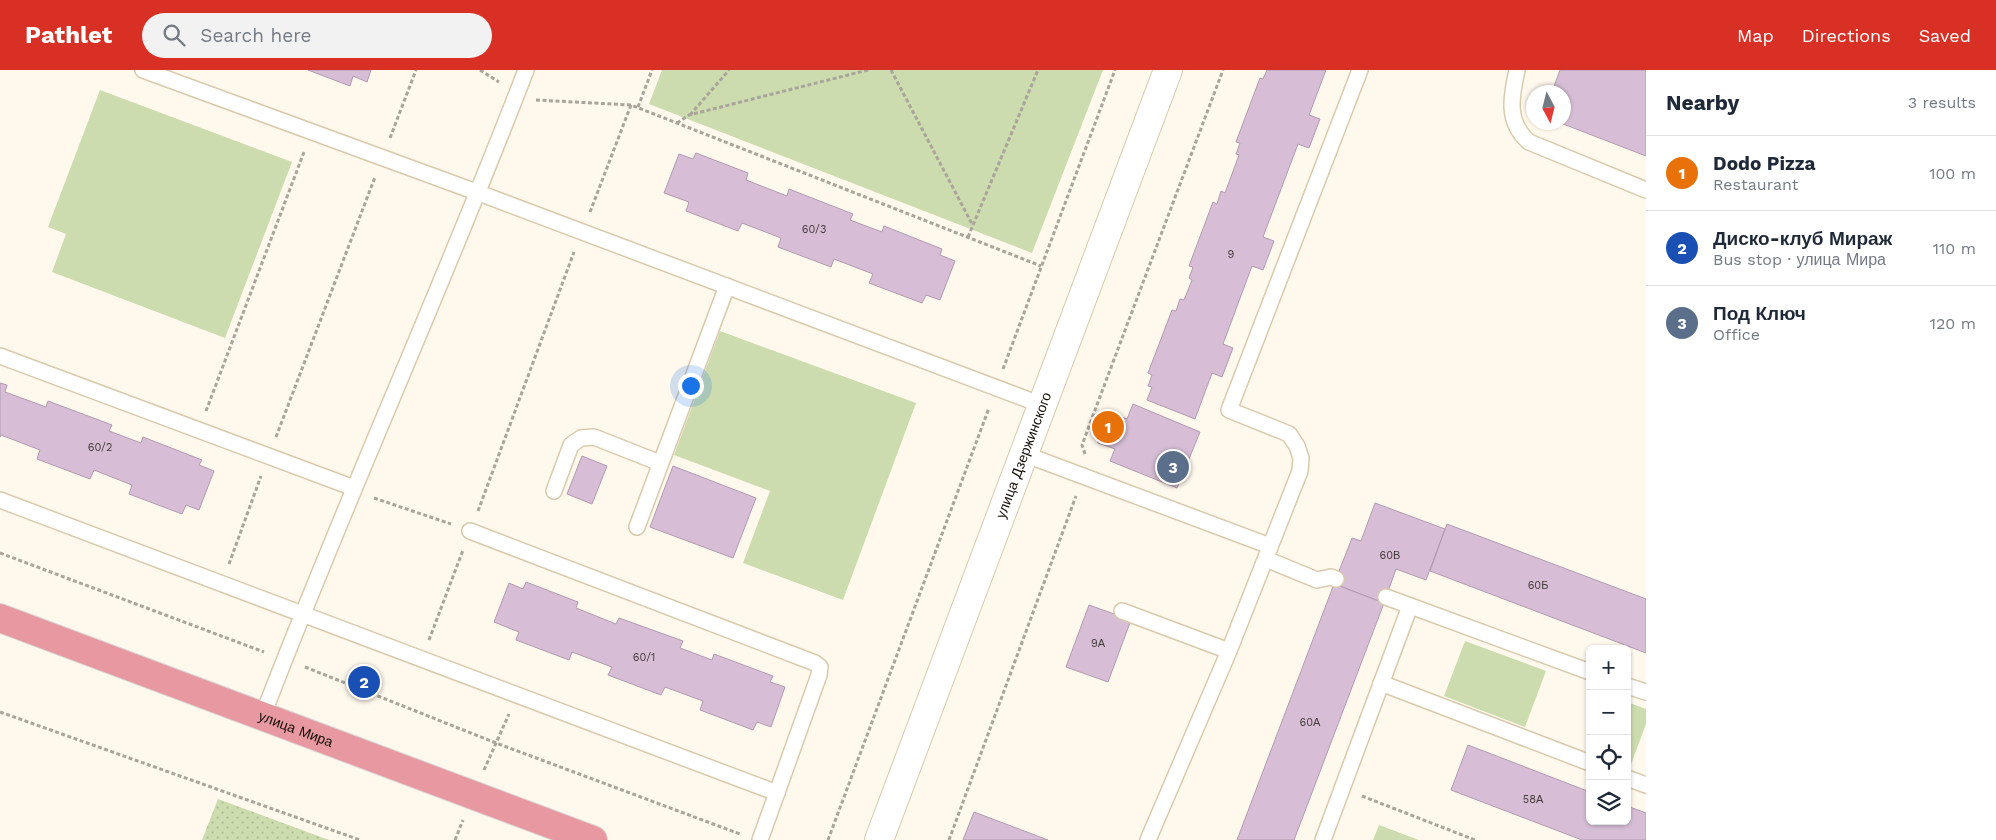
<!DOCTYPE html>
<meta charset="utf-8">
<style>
body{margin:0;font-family:"Work Sans",sans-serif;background:#f2f2f3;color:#1f2937}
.controls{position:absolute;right:15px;bottom:15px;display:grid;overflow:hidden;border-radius:8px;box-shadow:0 1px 4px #0004}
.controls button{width:45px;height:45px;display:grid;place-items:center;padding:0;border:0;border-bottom:1px solid #e0e1e3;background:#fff;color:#1f2937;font:25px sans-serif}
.compass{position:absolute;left:1526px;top:15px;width:45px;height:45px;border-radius:50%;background:#fff;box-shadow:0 1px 4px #0004;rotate:173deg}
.you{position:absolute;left:690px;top:315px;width:18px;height:18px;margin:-12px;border:4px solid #fff;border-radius:50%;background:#1a73e8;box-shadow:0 0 0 8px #1a73e833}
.badge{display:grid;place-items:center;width:32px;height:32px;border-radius:50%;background:#d93025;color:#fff;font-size:16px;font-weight:700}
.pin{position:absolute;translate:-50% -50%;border:2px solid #fff;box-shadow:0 1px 5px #0006}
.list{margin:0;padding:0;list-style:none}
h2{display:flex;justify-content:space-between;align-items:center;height:65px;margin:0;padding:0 20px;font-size:21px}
h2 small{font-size:16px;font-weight:400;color:#747a83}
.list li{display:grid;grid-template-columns:32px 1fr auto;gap:15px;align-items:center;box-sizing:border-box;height:75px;padding:0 20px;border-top:1px solid #e0e1e3}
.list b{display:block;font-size:19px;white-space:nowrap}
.list p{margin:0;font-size:16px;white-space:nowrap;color:#747a83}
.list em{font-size:16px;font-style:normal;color:#747a83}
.icon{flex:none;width:28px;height:28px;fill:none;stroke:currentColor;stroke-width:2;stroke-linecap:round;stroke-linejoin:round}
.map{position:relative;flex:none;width:1646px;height:770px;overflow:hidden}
header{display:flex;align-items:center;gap:30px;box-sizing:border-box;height:70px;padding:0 25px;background:#d93025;color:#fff}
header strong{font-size:24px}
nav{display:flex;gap:28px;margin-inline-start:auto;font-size:18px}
.search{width:350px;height:45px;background:#f2f2f3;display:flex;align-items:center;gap:12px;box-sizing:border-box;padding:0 18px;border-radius:28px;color:#747a83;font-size:19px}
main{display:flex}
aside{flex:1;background:#fff}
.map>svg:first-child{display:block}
</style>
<header>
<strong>Pathlet</strong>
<div class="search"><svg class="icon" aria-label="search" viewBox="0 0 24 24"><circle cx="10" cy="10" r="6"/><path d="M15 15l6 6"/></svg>Search here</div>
<nav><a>Map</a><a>Directions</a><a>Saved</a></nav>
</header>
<main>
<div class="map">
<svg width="1646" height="770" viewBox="0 0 1646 770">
<defs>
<pattern id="grass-dots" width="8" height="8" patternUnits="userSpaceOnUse" patternTransform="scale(1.25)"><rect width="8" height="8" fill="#ccdcae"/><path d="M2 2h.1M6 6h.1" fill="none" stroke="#aebc94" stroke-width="1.8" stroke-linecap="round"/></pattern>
</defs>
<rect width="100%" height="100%" fill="#fff8ed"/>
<polygon fill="url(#grass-dots)" points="218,729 329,770 202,770"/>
<g fill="#ccdcae">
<polygon points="662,0 1103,0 1032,183 649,34"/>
<polygon points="100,20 292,92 225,268 52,202 66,164 48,157"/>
<polygon points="720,261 916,333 843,530 743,493 770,421 674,385"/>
<polygon points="1465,571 1546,601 1525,657 1444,626"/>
<polygon points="1627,632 1646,639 1646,654 1630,697 1627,696"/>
<polygon points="1379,755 1419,770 1373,770"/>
</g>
<g fill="#d7bed6" stroke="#b29ab0">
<polygon points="308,0 371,0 367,12 353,6 350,16"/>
<polygon points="1267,0 1326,0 1309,45 1320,49 1309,78 1298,74 1263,167 1274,171 1263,200 1252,196 1223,274 1233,278 1222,307 1212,303 1195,349 1147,330 1152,317 1148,316 1152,305 1148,303 1172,240 1176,241 1180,229 1184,230 1192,210 1189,208 1193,197 1189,196 1213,132 1217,134 1221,121 1225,123 1239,85 1236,84 1240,73 1236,72 1260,8 1263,9"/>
<polygon points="1560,0 1646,0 1646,86 1558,52 1564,52 1564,22 1552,22"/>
<polygon points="696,83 748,103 746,110 787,126 789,119 853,144 850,150 882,162 884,156 942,179 940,185 955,191 940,230 926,225 922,233 869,213 873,204 834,189 831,197 778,177 781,168 742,153 738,161 686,141 689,132 664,123 679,84 693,89"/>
<polygon points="0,313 7,315 5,322 46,337 48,331 112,355 109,361 141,373 143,367 202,390 199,395 214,401 199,440 186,435 182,444 129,424 132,415 94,400 90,409 37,389 40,380 1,365 0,367"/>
<polygon points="1133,334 1200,362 1177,418 1110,391 1115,379 1098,373 1094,358 1101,346 1110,342 1127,349"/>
<polygon points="582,386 607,396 592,434 567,424"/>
<polygon points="673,396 756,428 733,488 650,457"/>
<polygon points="1375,433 1445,459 1426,510 1396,499 1384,533 1334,514 1352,468 1361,471"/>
<polygon points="1447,454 1646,529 1646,583 1430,501"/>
<polygon points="526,512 578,532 576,538 616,554 619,548 683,571 680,578 712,590 714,584 773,606 770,612 785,617 771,657 757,652 753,660 700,640 703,631 665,617 661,625 608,605 612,597 572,582 569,590 516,570 519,562 494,552 509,513 523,519"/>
<polygon points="1334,514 1384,533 1294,770 1237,770"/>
<polygon points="1089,535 1131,550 1108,612 1066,597"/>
<polygon points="350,603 381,614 378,622 347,612"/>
<polygon points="1468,675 1590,722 1590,751 1627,751 1627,736 1646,743 1646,770 1582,770 1451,720"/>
<polygon points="974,742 1048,770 963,770"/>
</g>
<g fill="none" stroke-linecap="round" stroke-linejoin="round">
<defs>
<g id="service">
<polyline points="143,0 479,123 1042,335"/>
<path d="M1517,0C1511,27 1506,52 1529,72L1646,120"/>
<polyline points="0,286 354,418"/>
<polyline points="1024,384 1270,476"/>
<polyline points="554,421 571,375 581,368 594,367 660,393"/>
<polyline points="0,430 777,723"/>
<polyline points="637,457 727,216"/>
<polyline points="470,461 815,593 820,597 819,605 760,770"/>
<polyline points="1266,489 1317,510 1331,507 1336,509"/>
<polyline points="1386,527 1590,602"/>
<polyline points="1122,541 1229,581"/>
<polyline points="1381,613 1590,693"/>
<polyline points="1627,616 1646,622"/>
<path d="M263,645C346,428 443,217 526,0"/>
<polyline points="1627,708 1646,715"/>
<polyline points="1148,770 1229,581 1300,401 1301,388 1297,376 1289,364 1229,340 1360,0"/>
<polyline points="1323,770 1410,536"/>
</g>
<g id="tertiary">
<path id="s1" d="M879,770L1168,0"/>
</g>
<g id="primary">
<path id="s2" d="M0,548L593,770"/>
</g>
</defs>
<use href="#service" stroke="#d9caad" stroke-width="18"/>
<use href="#tertiary" stroke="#d9caad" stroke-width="30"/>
<use href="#primary" stroke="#d9d8d7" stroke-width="30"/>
<g stroke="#aaa49a" stroke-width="3" stroke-dasharray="4 2.5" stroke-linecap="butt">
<polyline points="480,0 499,12"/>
<polyline points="891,0 972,154"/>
<polyline points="536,30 631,35 1041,196"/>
<polyline points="638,37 652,0"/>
<polyline points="690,45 729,0"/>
<polyline points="677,53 689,45 868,0"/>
<polyline points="390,68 416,0"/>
<polyline points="590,142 631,35"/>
<polyline points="968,167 1038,0"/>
<polyline points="1003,299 1115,0"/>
<polyline points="206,341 304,82"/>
<polyline points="276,367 375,107"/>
<polyline points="1085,384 1082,375 1095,340 1223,0"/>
<polyline points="374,428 451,454"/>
<polyline points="478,441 574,182"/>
<polyline points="0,483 264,582"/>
<polyline points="229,494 261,406"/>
<polyline points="429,570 463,480"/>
<polyline points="305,597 496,673 740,764"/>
<polyline points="0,642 360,770"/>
<polyline points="484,700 509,644"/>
<polyline points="1362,726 1475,770"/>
<polyline points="455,770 463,750"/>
<polyline points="828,770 989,338"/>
<polyline points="949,770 1076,426"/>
</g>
<use href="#service" stroke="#fff" stroke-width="15"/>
<use href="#tertiary" stroke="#fff" stroke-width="28"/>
<use href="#primary" stroke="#e898a0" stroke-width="28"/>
</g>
<g text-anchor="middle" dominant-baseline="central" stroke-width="4" stroke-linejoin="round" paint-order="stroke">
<g font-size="11" fill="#443a39">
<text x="814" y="159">60/3</text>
<text x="1231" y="184">9</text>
<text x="100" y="377">60/2</text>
<text x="1390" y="485">60В</text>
<text x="1538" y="515">60Б</text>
<text x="1098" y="573">9А</text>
<text x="644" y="587">60/1</text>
<text x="1310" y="652">60А</text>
<text x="1533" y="729">58А</text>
</g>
<g font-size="14" fill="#130e05" stroke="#fff">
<text stroke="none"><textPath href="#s1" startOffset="411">улица Дзержинского</textPath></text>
<text stroke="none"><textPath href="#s2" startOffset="316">улица Мира</textPath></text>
</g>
</g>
</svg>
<div class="controls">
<button>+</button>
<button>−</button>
<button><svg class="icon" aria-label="locate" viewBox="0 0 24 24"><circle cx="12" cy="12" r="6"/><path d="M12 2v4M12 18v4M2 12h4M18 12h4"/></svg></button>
<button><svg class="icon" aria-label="layers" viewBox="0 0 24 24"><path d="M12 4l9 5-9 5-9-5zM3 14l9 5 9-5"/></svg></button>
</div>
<svg class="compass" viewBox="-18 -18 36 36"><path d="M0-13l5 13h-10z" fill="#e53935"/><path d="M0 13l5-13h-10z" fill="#747a83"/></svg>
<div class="you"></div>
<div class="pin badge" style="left:1108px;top:357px;background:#e8710a">1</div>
<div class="pin badge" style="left:364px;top:612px;background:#1a4fb4">2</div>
<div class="pin badge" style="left:1173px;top:397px;background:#5c6f8a">3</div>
</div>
<aside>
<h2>Nearby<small>3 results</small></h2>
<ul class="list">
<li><span class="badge" style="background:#e8710a">1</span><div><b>Dodo Pizza</b><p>Restaurant</p></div><em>100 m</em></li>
<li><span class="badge" style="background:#1a4fb4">2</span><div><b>Диско-клуб Мираж</b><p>Bus stop · улица Мира</p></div><em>110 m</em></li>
<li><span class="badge" style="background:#5c6f8a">3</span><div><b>Под Ключ</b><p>Office</p></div><em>120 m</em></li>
</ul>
</aside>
</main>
